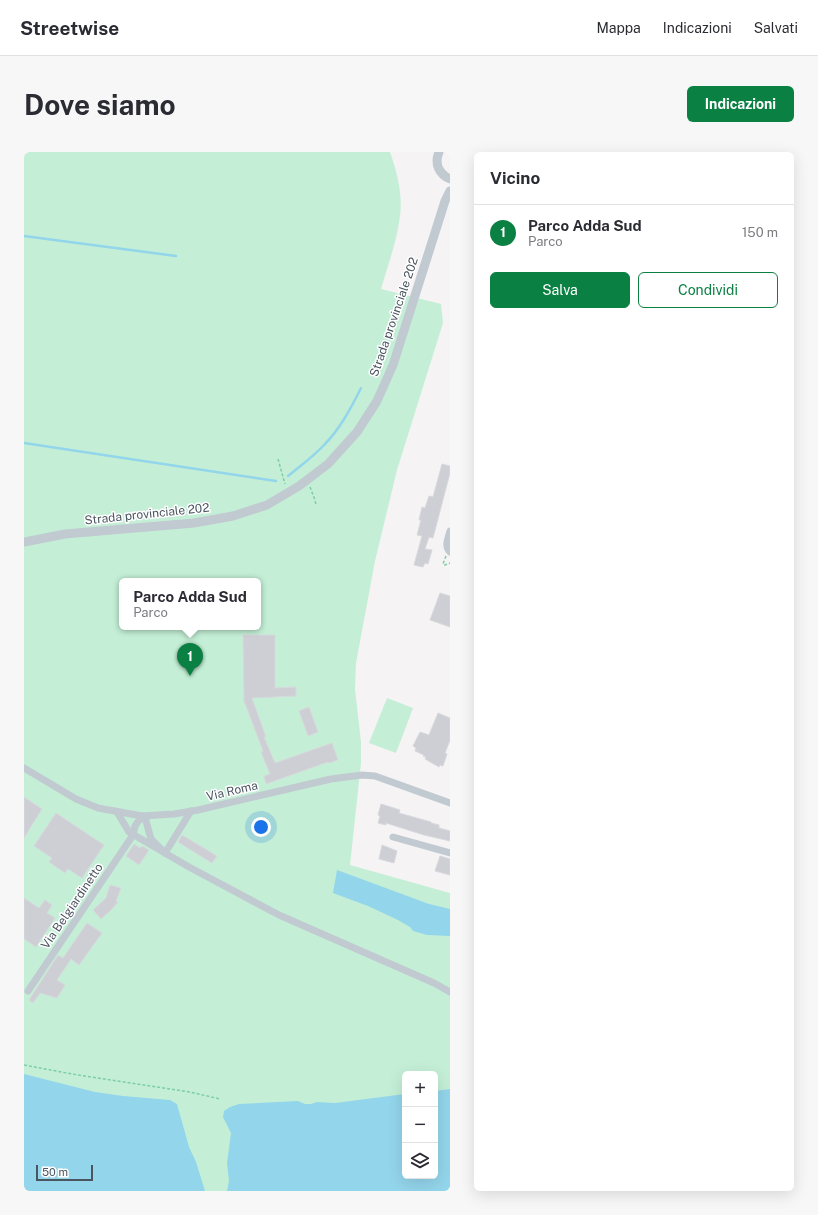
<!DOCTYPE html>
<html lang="it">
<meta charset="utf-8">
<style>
body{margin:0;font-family:"Public Sans",sans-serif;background:#f7f7f7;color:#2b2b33}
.controls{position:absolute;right:12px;bottom:12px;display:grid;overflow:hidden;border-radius:6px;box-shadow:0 4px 16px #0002}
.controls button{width:36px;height:36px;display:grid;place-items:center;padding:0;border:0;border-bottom:1px solid #e1e1e2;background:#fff;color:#2b2b33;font:20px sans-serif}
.scale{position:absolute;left:12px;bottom:10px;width:57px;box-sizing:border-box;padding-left:4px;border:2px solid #4b5560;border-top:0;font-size:11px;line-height:14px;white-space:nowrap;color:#4b5560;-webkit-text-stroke:3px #fff;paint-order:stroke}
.you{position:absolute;left:237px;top:675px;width:14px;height:14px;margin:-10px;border:3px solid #fff;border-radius:50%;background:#1a73e8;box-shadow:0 0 0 6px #1a73e833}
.badge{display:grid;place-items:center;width:26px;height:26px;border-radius:50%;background:#0b8043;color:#fff;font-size:13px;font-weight:700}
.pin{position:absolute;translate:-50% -33px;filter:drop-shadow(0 1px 2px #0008)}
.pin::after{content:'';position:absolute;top:21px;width:14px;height:12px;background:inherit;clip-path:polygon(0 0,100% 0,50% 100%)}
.popup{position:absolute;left:95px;top:426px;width:142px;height:52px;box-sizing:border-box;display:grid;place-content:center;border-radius:6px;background:#fff;filter:drop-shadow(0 1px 3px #0005);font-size:13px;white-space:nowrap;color:#7c7c81}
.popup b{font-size:15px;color:#2b2b33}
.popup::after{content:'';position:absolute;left:50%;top:100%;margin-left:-8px;border:8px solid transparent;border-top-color:#fff}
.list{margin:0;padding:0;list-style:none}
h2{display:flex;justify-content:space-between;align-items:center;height:52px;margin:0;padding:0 16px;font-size:17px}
h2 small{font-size:13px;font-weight:400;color:#7c7c81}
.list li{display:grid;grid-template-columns:26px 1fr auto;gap:12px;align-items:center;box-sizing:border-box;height:56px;padding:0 16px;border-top:1px solid #e1e1e2}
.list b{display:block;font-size:15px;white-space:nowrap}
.list p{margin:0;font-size:13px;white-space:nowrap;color:#7c7c81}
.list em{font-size:13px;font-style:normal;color:#7c7c81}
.actions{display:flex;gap:8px;padding:12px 16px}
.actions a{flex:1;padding:9px 0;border:1px solid #0b8043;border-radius:6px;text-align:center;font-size:14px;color:#0b8043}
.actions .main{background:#0b8043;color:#fff}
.icon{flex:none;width:22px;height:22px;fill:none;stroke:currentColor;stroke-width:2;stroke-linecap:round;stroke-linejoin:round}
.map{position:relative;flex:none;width:426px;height:1039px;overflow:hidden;border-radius:6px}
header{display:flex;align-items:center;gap:24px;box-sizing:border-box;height:56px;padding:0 20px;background:#fff;border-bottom:1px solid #e1e1e2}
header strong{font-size:19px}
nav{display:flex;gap:22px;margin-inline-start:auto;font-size:14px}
.intro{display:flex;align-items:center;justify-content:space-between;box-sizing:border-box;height:96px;padding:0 24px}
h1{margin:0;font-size:28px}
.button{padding:10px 18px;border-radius:6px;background:#0b8043;color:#fff;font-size:14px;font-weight:700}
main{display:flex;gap:24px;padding:0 24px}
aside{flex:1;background:#fff;border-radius:6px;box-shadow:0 4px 16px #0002}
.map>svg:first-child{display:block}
</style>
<header>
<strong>Streetwise</strong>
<nav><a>Mappa</a><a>Indicazioni</a><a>Salvati</a></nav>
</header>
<div class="intro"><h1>Dove siamo</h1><a class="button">Indicazioni</a></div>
<main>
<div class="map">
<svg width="426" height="1039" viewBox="0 0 426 1039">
<rect width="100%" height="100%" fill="#f5f3f3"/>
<g fill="#c4efd6" fill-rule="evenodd">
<path d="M0,0H366C373,20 379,43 376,64C373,89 364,113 357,137L417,152L419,171L373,318L351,409L332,511L331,537L337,590V611L326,713L426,741V1039H0ZM98,429H234V475H98ZM381,922H411V1024H381Z"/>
<polygon points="363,546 389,556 372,601 345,591"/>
</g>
<g fill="#93d5eb">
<polygon points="313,718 405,752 426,757 426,784 403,783 389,779 386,775 374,768 344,754 309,741"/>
<polygon points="0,922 71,940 99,944 146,948 153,952 165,995 172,1010 181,1039 0,1039"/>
<polygon points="426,937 426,1039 203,1039 205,1029 203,1011 207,981 199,965 200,959 206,955 215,952 254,950 274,949 281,952 287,952 293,950 311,951 381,942 381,1024 411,1024 411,939"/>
</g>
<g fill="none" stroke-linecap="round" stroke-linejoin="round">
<g stroke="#93d5eb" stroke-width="2.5">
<polyline points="0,84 152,104"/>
<polyline points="0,291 252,329"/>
<path d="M264,324C276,314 289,305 300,293C316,277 327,256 337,236"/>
</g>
</g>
<g fill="#cdcfd5" stroke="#d7d9dd">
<polygon points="418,312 426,314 426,321 409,386 405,385 401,397 408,398 404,412 401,411 399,415 390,413 398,384 393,383 397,368 395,368 398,355 401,356 405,344 409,345"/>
<polygon points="416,441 426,444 426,475 406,468"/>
<polygon points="219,483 251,483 251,536 272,535 272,544 228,546 242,585 240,585 251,611 308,591 314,608 305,611 304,610 242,632 240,624 246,622 237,600 239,599 220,549"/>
<polygon points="285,555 294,580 284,584 275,559"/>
<polygon points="414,561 426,566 426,588 421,601 423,602 419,614 416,613 415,615 401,607 402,605 399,604 400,603 391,599 392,596 389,594 396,580 405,583"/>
<polygon points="0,645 18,657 0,686"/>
<polygon points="357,652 376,658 375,661 407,670 407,671 415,673 415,676 426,679 426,689 400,683 362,671 362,673 354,671 356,664 354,663"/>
<polygon points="32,661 80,693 58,726 44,717 41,721 25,710 28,706 10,694"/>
<polygon points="158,683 193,704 188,711 154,690"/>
<polygon points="110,692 116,696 118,694 125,698 115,713 102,704"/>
<polygon points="358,693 373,699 370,711 355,707"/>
<polygon points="416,704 426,707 426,723 411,719"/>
<polygon points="86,733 97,736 92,749 94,750 87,758 77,767 69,758 82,746"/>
<polygon points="0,746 15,756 21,748 28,753 23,761 31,766 12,795 0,787"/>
<polygon points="63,771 78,781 55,813 47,807 33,828 41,833 33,846 16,841 9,851 5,848 34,803 39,806"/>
</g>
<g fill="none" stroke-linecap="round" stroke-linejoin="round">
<g stroke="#7ccda8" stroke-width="1.5" stroke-dasharray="3 2" stroke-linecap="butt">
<polyline points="254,307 261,332"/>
<polyline points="286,335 291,348 292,353"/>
<polyline points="422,404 419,412 421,413 426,411"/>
<polyline points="0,913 48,922 166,940 196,947"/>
</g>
<g stroke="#c1c9d1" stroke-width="7">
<path d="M426,379C424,387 420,394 426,400"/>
<polyline points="0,616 52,647 74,656 118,664 150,662 174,658 307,627 338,623 351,624 426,651"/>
<polyline points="93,660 105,680 165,715 255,763 410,831 426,840"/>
<polyline points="118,664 122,669 127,687 141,701 167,659"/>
<polyline points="369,685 426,701"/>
<polyline points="4,839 109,683 111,674 118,664"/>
</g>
<g stroke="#c1c9d1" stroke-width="9">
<path d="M415,0C410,12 415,22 426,27"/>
<polyline points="0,390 41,382 170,371 209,364 243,353 275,334 304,312 333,280 353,249 369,213 421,49 426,39"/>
</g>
</g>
<g text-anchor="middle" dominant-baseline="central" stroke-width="3" stroke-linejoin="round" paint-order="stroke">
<g font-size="12" fill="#4b5560" stroke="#fff">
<text transform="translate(370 165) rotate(-71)">Strada provinciale 202</text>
<text transform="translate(123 362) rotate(-6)">Strada provinciale 202</text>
<text transform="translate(208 639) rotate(-13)">Via Roma</text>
<text transform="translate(48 754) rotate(-56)">Via Belgiardinetto</text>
</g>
</g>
</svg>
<div class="controls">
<button>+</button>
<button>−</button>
<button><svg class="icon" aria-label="layers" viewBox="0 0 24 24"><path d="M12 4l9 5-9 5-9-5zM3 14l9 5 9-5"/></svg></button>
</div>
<div class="scale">50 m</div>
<div class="you"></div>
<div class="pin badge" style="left:166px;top:524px">1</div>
<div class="popup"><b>Parco Adda Sud</b>Parco</div>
</div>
<aside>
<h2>Vicino<small></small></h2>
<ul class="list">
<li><span class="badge">1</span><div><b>Parco Adda Sud</b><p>Parco</p></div><em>150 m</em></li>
</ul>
<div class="actions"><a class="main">Salva</a><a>Condividi</a></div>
</aside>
</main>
